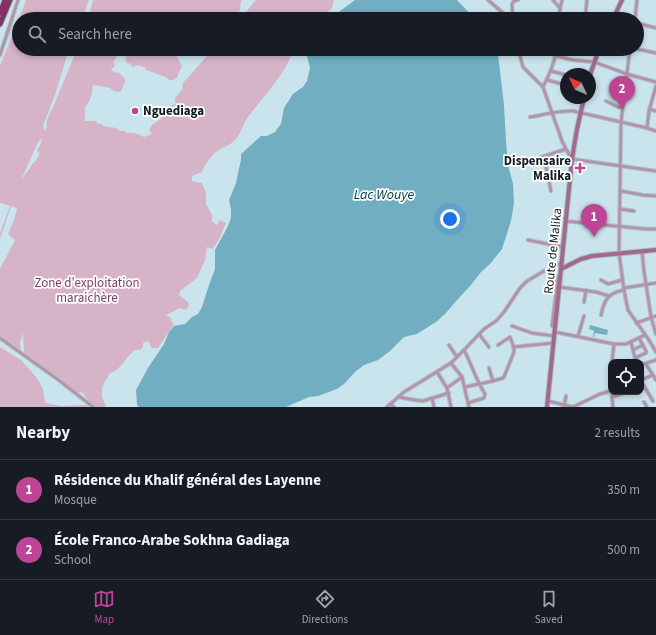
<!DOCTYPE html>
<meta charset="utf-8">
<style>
body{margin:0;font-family:"Source Sans 3",sans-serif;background:#242831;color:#f1f3f6}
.controls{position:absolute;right:12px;bottom:12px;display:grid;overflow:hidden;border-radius:8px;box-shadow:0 2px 6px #0003}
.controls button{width:36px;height:36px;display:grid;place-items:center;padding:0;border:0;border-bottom:1px solid #363941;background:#171b24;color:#f1f3f6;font:20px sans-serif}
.compass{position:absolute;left:560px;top:68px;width:36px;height:36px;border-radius:50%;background:#171b24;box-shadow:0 2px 6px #0003;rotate:314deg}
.you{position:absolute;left:450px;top:219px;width:14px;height:14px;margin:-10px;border:3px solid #fff;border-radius:50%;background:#1a73e8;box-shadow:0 0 0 6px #1a73e833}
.badge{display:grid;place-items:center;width:26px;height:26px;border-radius:50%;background:#be4496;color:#fff;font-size:13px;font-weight:700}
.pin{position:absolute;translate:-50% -33px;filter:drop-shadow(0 1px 2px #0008)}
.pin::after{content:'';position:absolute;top:21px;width:14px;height:12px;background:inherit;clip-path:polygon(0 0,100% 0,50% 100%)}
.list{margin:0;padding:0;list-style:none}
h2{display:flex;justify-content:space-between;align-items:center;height:52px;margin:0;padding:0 16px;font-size:17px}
h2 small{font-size:13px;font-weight:400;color:#9ea1a6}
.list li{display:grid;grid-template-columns:26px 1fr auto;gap:12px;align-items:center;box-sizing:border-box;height:60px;padding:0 16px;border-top:1px solid #363941}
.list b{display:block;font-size:15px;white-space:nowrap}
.list p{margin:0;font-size:13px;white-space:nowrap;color:#9ea1a6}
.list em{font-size:13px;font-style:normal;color:#9ea1a6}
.icon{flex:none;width:22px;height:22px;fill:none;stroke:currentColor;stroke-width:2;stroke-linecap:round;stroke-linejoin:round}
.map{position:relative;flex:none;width:656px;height:407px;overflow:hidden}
.search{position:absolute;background:#171b24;box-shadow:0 2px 6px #0003;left:12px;right:12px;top:12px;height:44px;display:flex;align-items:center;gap:10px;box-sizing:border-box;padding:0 14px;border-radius:22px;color:#9ea1a6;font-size:15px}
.sheet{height:172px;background:#171b24}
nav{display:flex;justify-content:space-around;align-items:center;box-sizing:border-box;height:56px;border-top:1px solid #363941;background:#171b24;font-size:11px;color:#9ea1a6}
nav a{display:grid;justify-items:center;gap:2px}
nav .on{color:#be4496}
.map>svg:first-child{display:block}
</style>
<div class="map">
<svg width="656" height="407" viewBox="0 0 656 407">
<rect width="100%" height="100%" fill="#cae4ed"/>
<g fill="#d6b3c7" fill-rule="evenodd">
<polygon points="26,0 89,0 82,19 19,19"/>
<polygon points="93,0 244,0 241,1 240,10 233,19 88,19"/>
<polygon points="256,0 334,0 332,8 321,19 240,19"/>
<path d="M19,19V49H69L55,95L43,126L45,131L46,128H47C45,120 51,112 54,105L77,49H167L175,53L182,66L179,72L177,78L173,80H169L166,77L146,70L144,67L138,65L132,67L131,66V64L127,63L125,60L126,56V55L121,56L118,55L113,62L115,63L114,68H112L111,69L112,71L116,73L118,72L125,79V82L123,83L125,84L123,85L122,90L120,92L114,91L110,88L93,85C92,92 91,102 85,107C86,112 84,117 85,121H96L97,123L102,124L103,126L116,128L120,131H124L127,133C134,132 138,134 144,137L152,134L149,130L152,125L162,118L161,115L164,114L167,107L176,104L175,98L182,90L183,83L213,49H294C285,76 262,97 246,120C242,126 240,136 234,141C229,146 221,148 216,152C210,157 204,166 202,172L192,176V181L202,183L206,192V204L212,215V222L217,225L220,220L226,223C222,231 219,243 212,249L207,247L205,260L197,278L180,291L179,295L188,302L189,306L186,310L180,308L166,315L171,318L172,322L174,324L158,348H152L148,341L143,343V347L141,349L133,351L117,370L110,373L105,381L102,389V397L106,407H96L90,403L82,392L78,393L67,386L44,369L24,353L23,333L20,343L21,350L0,337V269L15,240L8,234L14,220L17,208L11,206L0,239V233L10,206L0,203V66ZM42,138L41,144L37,150L39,153L38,157L34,163L32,164L30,168L21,180L38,142Z"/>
<polygon points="0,347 21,360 37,378 43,389 45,403 61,406 86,405 89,407 0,407"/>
</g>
<g fill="#71aec2">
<polygon points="355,0 457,0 475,19 333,19 336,14"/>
<polygon points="305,49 496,49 498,54 504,105 506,141 508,165 513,184 514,203 511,221 502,249 490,264 481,272 471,285 457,300 446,313 436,322 417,334 404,337 390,351 378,360 364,365 355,372 344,384 337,389 318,396 309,397 286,407 139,407 137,405 136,390 148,368 164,344 169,332 174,326 185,324 192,317 198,314 202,307 209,285 215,269 215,250 227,228 231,218 231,209 229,200 236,183 238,173 241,160 241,154 261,136 267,136 275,132 281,124 284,108 293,94 303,87 307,81 310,68"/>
<polygon points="590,325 608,330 607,335 595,333 594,337 593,337 594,331 589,329"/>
</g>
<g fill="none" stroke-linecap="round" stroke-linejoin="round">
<defs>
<g id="street">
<polyline points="488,0 510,19"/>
<polyline points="553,0 560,8"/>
<polyline points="586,16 616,14 627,19"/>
<polyline points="513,19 512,4 514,1 518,0"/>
<polyline points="558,19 562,0"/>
<polyline points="585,19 587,0"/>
<polyline points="635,19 637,0"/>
<polyline points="637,23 656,28"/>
<polyline points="518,49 523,67 543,87 562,141 566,149 572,159 656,171"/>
<polyline points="630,49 621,122 619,253 624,290 628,310 649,340 656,352"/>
<polyline points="637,49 656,53"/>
<polyline points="0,55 18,0"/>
<polyline points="556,56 573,60 594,62 627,74 656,82"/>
<polyline points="551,71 566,75"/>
<polyline points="547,80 562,84"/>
<path d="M543,87C549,75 555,63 556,49"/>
<polyline points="606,101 618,107 623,108"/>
<polyline points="649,109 656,111"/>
<path d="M530,117C544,115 558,110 573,111L647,128L656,131"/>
<polyline points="647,128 649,111 656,86"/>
<polyline points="544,157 551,191"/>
<polyline points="527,162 566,149"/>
<polyline points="621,191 643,195 656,196"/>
<polyline points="620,209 634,211"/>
<polyline points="565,221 646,229 656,229"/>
<polyline points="528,240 563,247"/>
<polyline points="642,251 644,271 651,317 656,334"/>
<polyline points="601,280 608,284 622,280"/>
<polyline points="559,287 596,292 609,296"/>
<polyline points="624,288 656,283"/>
<polyline points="584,302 586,290"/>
<path d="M601,315C604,300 608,293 624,290"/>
<polyline points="636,323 656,316"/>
<polyline points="512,326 532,333 554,336"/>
<polyline points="555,328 552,326 558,277 560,274"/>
<polyline points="555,332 614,344 626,344 645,335"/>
<polyline points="479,334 489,347"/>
<polyline points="578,336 584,316"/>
<polyline points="0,338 60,381 93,407"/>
<polyline points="631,342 636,362"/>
<polyline points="449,345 457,357"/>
<polyline points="513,347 553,343"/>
<path d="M464,350C472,365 476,380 485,394L484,398L468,403"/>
<polyline points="633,350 643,345"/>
<polyline points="635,358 646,353 646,351 639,338"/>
<polyline points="612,362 614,344"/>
<polyline points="451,363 462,377 469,407"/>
<polyline points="646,364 656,380"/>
<polyline points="641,365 656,360"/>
<polyline points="489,368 493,381 503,378 504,377 514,352 514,348 510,337 498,345"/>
<polyline points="611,368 611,376"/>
<polyline points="437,372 447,388 451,407"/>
<polyline points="641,380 653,375"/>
<polyline points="641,381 653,401"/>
<polyline points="465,387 493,381"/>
<polyline points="611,387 613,407"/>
<polyline points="447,388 462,377"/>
<polyline points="398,397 415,400 423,401 449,393"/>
<polyline points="612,397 627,392"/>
<polyline points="432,398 434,407"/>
<polyline points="548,401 573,407 600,394 611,391"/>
<polyline points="644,402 647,407"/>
<polyline points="391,404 394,407"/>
<polyline points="387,407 404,392 451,363 464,350 484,329 496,321 504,312 520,288 527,281 544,271 561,263"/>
<polyline points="564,407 566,396"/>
</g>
<g id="secondary">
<polyline points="613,19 622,0"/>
<polyline points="590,75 599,49"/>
<polyline points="561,269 581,259 592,256 656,250"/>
<polyline points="547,407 572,159 577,129 584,98"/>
</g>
<g id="highway">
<polyline points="0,13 5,0"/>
<polyline points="0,24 10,0"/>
</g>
</defs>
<use href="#street" stroke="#a9c0c8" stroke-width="4.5"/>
<use href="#secondary" stroke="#a9c0c8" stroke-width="6"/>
<use href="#highway" stroke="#a9c0c8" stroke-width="7"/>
<use href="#street" stroke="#b890a7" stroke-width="2.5"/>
<use href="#secondary" stroke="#a3698c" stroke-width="4"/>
<use href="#highway" stroke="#833167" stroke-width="5"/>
</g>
<g fill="#be4496" stroke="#fff" stroke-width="1.5">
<circle cx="135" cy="111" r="4"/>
<path d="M578 162h4v4h4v4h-4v4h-4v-4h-4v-4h4z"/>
</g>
<g text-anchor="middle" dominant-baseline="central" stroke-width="3.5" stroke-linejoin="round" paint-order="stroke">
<g font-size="13" font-weight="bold" fill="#121c1f" stroke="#fff" text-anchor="start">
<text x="143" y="111">Nguediaga</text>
<text x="571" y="161" text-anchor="end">Dispensaire<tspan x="571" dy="15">Malika</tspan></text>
</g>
<g font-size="13" fill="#121c1f" stroke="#fff">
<text transform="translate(553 251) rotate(-84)">Route de Malika</text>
</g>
<g font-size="13" fill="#7c3f66" stroke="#fff">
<text x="87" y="283">Zone d'exploitation<tspan x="87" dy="15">maraichère</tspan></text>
</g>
<g font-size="14" font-style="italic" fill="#003b49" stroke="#fff">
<text x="384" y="195">Lac Wouye</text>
</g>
</g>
</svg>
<div class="controls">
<button><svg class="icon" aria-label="locate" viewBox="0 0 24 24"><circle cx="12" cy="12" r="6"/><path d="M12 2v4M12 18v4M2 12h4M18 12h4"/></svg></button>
</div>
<svg class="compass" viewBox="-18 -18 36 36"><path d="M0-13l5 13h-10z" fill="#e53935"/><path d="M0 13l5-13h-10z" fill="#9ea1a6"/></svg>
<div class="you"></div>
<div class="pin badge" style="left:594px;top:237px">1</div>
<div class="pin badge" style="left:622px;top:109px">2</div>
<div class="search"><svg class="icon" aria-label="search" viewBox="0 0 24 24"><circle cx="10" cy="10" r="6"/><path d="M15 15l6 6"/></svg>Search here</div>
</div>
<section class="sheet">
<h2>Nearby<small>2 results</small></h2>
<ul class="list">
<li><span class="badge">1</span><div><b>Résidence du Khalif général des Layenne</b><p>Mosque</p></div><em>350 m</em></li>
<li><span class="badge">2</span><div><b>École Franco-Arabe Sokhna Gadiaga</b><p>School</p></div><em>500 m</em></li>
</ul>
</section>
<nav>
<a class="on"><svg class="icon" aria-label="map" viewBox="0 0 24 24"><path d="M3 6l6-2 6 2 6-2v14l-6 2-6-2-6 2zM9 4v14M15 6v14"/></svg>Map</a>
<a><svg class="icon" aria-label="directions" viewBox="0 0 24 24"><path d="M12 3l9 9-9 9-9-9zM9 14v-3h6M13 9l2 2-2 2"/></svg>Directions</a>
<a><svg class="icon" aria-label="saved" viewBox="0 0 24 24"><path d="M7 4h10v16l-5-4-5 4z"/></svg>Saved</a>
</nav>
